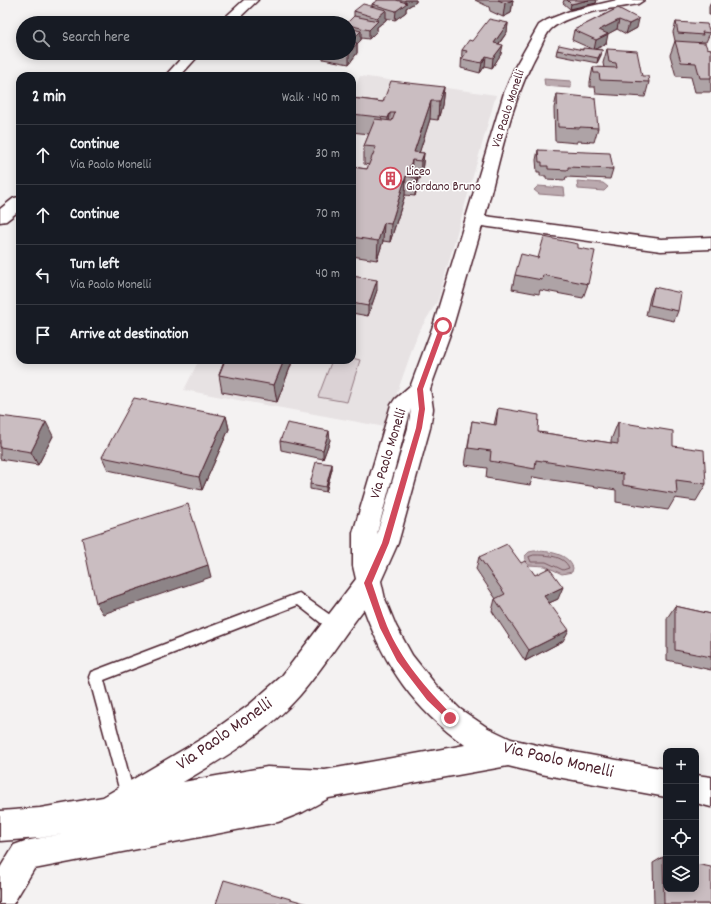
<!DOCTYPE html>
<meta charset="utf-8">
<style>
body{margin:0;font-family:Dekko,sans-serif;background:#242831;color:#f1f3f6}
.controls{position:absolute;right:12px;bottom:12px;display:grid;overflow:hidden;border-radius:8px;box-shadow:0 2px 10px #0003}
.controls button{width:36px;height:36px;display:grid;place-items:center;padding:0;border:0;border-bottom:1px solid #363941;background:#171b24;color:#f1f3f6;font:20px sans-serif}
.stop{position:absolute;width:12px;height:12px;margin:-9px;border:3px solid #d1495b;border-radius:50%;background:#fff}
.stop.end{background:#d1495b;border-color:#fff;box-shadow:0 1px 4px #0008}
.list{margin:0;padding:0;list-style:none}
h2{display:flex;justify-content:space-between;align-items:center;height:52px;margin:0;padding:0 16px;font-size:17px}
h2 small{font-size:13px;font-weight:400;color:#9ea1a6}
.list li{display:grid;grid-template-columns:26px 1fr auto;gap:12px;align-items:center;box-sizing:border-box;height:60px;padding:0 16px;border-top:1px solid #363941}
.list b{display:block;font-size:15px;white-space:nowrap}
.list p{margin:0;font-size:13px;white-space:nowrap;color:#9ea1a6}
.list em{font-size:13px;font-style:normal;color:#9ea1a6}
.icon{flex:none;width:22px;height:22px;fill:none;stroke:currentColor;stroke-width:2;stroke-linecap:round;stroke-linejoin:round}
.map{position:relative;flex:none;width:711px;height:904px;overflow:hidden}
.search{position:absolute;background:#171b24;box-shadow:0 2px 10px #0003;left:16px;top:16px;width:340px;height:44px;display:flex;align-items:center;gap:10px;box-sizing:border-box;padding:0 14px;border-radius:22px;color:#9ea1a6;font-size:15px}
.panel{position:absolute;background:#171b24;box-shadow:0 2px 10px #0003;left:16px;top:72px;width:340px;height:292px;border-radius:12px}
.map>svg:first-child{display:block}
</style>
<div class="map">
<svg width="711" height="904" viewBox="0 0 711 904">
<rect width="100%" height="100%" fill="#f4f2f2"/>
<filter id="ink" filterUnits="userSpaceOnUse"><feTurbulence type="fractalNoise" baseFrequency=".025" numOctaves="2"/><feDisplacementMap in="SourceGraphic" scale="8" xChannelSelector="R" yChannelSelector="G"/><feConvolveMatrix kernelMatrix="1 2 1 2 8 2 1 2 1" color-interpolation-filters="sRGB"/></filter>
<g filter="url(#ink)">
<polygon fill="#e7e2e3" points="360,76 496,95 438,300 418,333 385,427 184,390 199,360 352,360 352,94"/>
<polygon fill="#dbd2d5" stroke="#927880" points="352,358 360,360 347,402 318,397 332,360 352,360"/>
<g fill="#baa9ae" stroke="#8d727a">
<polygon points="544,79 571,81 571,88 545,86"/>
<polygon points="577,181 603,183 608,187 604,191 578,189"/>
<polygon points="538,186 564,188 565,196 539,194 534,190"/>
<path d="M534,551C548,551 568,553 573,568L572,572L562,574L545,566L528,565L525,561V556L529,552Z"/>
</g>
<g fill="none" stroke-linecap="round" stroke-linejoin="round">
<path stroke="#77565f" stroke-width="1" d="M534,555C546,555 564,555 569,568L563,570L546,562H531L529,557Z"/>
<defs>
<polygon id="service" points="299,593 340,622 341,626 340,630 335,632 330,630 298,605 104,680 135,798 133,803 128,805 123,803 89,677 91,672"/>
<g id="minor">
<path d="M617,0H644L638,4C613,9 570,12 551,29C546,34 543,42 540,48C511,99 500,159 485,216L661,239L711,237V249L661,251L482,226L453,326L430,389L433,409L430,428L398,543L381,581L385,599L396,626L412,655L435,684L460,709L488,728L511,739L541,746L666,769V797L541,774L508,766L329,798L303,812L278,822L34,869L13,904H0V868L14,845L25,841L67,833L40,838L0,841V811L40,808L103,797L203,738L249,705L281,677L356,579L353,566V533L391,405L395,399L411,385L433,326L504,93L515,67L539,25L547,20L570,11ZM411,409L408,428L377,534V533ZM364,609C385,667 414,709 465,745L325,770L267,767L183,782C224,758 268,732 300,695C323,668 342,637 364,609Z"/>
<polygon points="696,775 711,777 711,807 696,803"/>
</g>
<g id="tertiary">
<polygon points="244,0 258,0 234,23 219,23"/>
<polygon points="186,53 201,53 180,76 165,76"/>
<polygon points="20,197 20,210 6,221 0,222 0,209 14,198"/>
</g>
</defs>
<use href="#service" stroke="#4a1f2b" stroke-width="3"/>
<use href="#minor" stroke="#4a1f2b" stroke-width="3"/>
<use href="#tertiary" stroke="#4a1f2b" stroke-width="3"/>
<use href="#service" fill="#fff" fill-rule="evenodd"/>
<use href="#minor" fill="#fff" fill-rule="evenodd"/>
<use href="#tertiary" fill="#fff" fill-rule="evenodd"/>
</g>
<g fill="#aea3a6" stroke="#4a1f2b">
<polygon points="378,0 416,0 416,2 406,8 406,12 395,20 386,18 386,20 377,27 377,31 369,39 361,38 361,40 357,44 357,53 349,64 323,59 323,53 349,53 349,23 354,16 354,11 372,6 372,4"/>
<polygon points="475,0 513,0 511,13 503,17 490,11 489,7"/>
<polygon points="564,0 597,0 596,3 570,9 563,3"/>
<polygon points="711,2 711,15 709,15 709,7"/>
<polygon points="618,8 637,28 626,34 617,29 607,34 606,44 595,49 602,50 601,55 597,63 556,55 557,50 592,49 572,40 574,30"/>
<polygon points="676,22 710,33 706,42 700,42 700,43 707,48 711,49 711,92 695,92 691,77 676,76 670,55 675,41 673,32"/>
<polygon points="508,23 507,32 499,44 501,54 492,68 485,66 480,73 461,68 462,50 472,41"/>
<polygon points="607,49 642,76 649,82 645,97 596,94 595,87 590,87 590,82 593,67 604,68 603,63"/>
<polygon points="444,87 442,105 438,120 430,119 419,153 424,153 422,172 420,179 418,179 417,188 415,196 405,195 390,242 383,241 377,260 352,256 352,167 367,169 369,165 364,164 364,146 369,134 352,132 352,98 383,102"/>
<polygon points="557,94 598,128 594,142 577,141 577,143 555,141 554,108"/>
<polygon points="538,150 613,169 610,179 566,177 565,180 546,179 546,176 540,176 540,172 537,172 536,160"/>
<polygon points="578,248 588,284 583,298 540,290 539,294 512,289 515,275 538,258"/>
<polygon points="352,276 377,290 368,316 352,313"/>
<polygon points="654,287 678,311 674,321 646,315 650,297"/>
<polygon points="222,360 291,360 291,365 277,402 222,392 219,375 224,362 223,362"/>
<polygon points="498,408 538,432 611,443 611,440 618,422 673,446 706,484 696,501 675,498 668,510 616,502 616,490 533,477 530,485 486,478 487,468 465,465 469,439 472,421 494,425"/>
<polygon points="0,416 53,436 38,465 0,459"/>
<polygon points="226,416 229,429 202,490 108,470 102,457"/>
<polygon points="330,440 323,459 281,450 280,441"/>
<polygon points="332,464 332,469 326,492 310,489 310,484"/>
<polygon points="479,557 521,563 535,575 558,599 549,603 563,641 525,661 492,611 495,599 496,599 476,569"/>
<polygon points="675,606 711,614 711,670 667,660 667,618"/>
<polygon points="663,857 711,904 654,904 653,863"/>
</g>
<g fill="#8d8487" stroke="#4a1f2b">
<polygon points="405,0 416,0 416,2 406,8 406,12 395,20 396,11 405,4"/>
<polygon points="513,0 511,13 503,17 505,3"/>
<polygon points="589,0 597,0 596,3 570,9 571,4"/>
<polygon points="386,10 386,20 377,27 377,31 369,39 369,30 377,22 377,18"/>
<polygon points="639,19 637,28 626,34 629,24"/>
<polygon points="619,20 617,29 597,40 599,30"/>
<polygon points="508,23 507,32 492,53 494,43"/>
<polygon points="361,31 361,40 357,44 357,53 349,64 349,54 351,50 351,41"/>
<polygon points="608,34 606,44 594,50 596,40"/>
<polygon points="503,45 501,54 492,68 493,58"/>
<polygon points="602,50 601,55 597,63 598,58"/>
<polygon points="486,56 485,66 480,73 482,63"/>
<polygon points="444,87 442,105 438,120 439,101"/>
<polygon points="431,101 430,119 417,160 414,152"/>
<polygon points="390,113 389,131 387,137 388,118"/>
<polygon points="424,153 422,172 420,179 421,161"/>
<polygon points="412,160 411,177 409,169"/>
<polygon points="418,170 417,188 415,196 416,178"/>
<polygon points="406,176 405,195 390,242 391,224"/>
<polygon points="384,223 383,241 377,260 378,241"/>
<polygon points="377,280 377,290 368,316 368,306"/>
<polygon points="284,360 291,360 291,365 277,402 274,385"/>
<polygon points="226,416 229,429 202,490 199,477"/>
<polygon points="46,422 53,436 38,465 31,452"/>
<polygon points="329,431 330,440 323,459 323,450"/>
<polygon points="332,464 332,469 326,492 326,487"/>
<polygon points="208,565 211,577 103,614 96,603"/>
<polygon points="563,587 558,599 540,607 544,596"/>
<polygon points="569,630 563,641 525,661 529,650"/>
</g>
<g fill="#cabdc1" stroke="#4a1f2b">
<polygon points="378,0 396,0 407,3 396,11 372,4"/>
<polygon points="498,0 513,0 505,3"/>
<polygon points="567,0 589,0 571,4"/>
<polygon points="363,4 386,10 377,18 354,11"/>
<polygon points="618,8 639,19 629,24 619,20 599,30 608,34 596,40 574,30"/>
<polygon points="354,16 378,21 369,30 349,25 349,23 347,23"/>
<polygon points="489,19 508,23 494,43 503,45 493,58 486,56 482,63 462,59 467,51 462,50 469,40 472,41"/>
<polygon points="676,22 707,24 710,33 702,32 703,35 678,33"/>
<polygon points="349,28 361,31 351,41 349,40"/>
<polygon points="675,41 705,43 707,48 711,49 711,78 700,78 696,63 681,62"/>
<polygon points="349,42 357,43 349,54 343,53 349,53"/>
<polygon points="559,45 583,50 583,48 602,50 598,58 557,50"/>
<polygon points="607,49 637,51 642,76 648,76 649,82 600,80 599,73 594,73 593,67 617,68 616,63 609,62"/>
<polygon points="391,81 444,87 439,101 431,101 414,152 424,153 421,161 412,160 409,169 418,170 416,178 406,176 391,224 384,223 378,241 352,237 352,167 367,169 376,147 364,146 375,119 392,121 395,113 390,113 388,118 352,114 352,98 383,102"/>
<polygon points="557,94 595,98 598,128 580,127 580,128 558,127"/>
<polygon points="538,150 610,153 613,169 568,167 568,170 548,169 548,166 542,166 542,162 539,162"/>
<polygon points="544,237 578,244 578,248 595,251 588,284 543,275 542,280 515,275 521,254 538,258"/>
<polygon points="352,276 377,280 368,306 352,303"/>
<polygon points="654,287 681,293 678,311 650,305"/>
<polygon points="225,360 284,360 274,385 219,375"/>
<polygon points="134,398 226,416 199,477 102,457"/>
<polygon points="498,408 539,415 538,432 618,444 618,422 673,431 673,446 704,450 706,484 676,480 677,494 623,485 623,474 536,460 535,469 490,461 491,451 468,448 472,421 496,425"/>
<polygon points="0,416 46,422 31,452 0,447"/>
<polygon points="287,423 329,431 323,450 280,441"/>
<polygon points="316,462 332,464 326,487 310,484"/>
<polygon points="188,504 208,565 96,603 82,538"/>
<polygon points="507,544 521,563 525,561 535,575 549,568 563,587 544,596 569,630 529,650 495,599 505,594 479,557"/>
<polygon points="675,606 711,614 711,657 675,650"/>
<polygon points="663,857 666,858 666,889 696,889 696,864 711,867 711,904 664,904"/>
<polygon points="224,880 308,904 216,904"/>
</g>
</g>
<path fill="#d1495b" d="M443,324L446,326L423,389L425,409L422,428L389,543L372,583C377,597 381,612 387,626C401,660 427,689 452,715V720L450,722L427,700L397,661L380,628L364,583L382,543L416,428L419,409L417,389L440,326Z"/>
<defs>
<symbol id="building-ring" viewBox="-11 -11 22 22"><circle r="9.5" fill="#fff" stroke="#d1495b" stroke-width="1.5"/><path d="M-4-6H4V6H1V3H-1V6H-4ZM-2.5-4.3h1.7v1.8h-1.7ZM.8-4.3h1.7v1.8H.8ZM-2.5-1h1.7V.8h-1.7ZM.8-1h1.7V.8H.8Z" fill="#d1495b"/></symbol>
</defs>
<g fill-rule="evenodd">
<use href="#building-ring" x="378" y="166" width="25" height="25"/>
</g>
<g text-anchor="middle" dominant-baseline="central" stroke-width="3" stroke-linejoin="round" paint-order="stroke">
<g font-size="13" fill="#4a1f2b" stroke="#fff">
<text transform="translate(509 109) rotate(-72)">Via Paolo Monelli</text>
</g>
<g font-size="13" fill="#4a1f2b" stroke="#fff" text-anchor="start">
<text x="406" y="172">Liceo<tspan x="406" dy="15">Giordano Bruno</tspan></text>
</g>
<g font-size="15" fill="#4a1f2b" stroke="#fff">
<text transform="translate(389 454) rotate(-73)">Via Paolo Monelli</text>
</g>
<g font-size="18" fill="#4a1f2b" stroke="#fff">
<text transform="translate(225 735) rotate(-35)">Via Paolo Monelli</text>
<text transform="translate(558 761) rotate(13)">Via Paolo Monelli</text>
</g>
</g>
</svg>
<div class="controls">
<button>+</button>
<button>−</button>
<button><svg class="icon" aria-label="locate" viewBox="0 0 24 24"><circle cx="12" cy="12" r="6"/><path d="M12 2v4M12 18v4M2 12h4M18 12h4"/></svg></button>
<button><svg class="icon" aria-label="layers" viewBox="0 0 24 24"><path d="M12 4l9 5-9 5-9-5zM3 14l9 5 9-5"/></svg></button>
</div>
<div class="stop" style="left:443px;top:326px"></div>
<div class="stop end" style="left:450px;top:718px"></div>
<div class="search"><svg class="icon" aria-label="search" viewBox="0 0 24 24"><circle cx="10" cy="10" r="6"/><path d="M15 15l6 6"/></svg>Search here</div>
<section class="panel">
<h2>2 min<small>Walk · 140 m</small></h2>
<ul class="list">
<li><svg class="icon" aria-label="ahead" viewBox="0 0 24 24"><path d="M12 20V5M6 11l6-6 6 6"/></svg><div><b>Continue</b><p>Via Paolo Monelli</p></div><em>30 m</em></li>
<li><svg class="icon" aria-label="ahead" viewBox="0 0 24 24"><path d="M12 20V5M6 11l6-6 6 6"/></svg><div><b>Continue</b></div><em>70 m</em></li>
<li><svg class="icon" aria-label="left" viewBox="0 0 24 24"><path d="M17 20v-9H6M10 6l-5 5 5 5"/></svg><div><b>Turn left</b><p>Via Paolo Monelli</p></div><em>40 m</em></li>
<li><svg class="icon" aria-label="arrive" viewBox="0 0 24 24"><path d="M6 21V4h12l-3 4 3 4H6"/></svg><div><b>Arrive at destination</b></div></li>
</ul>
</section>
</div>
